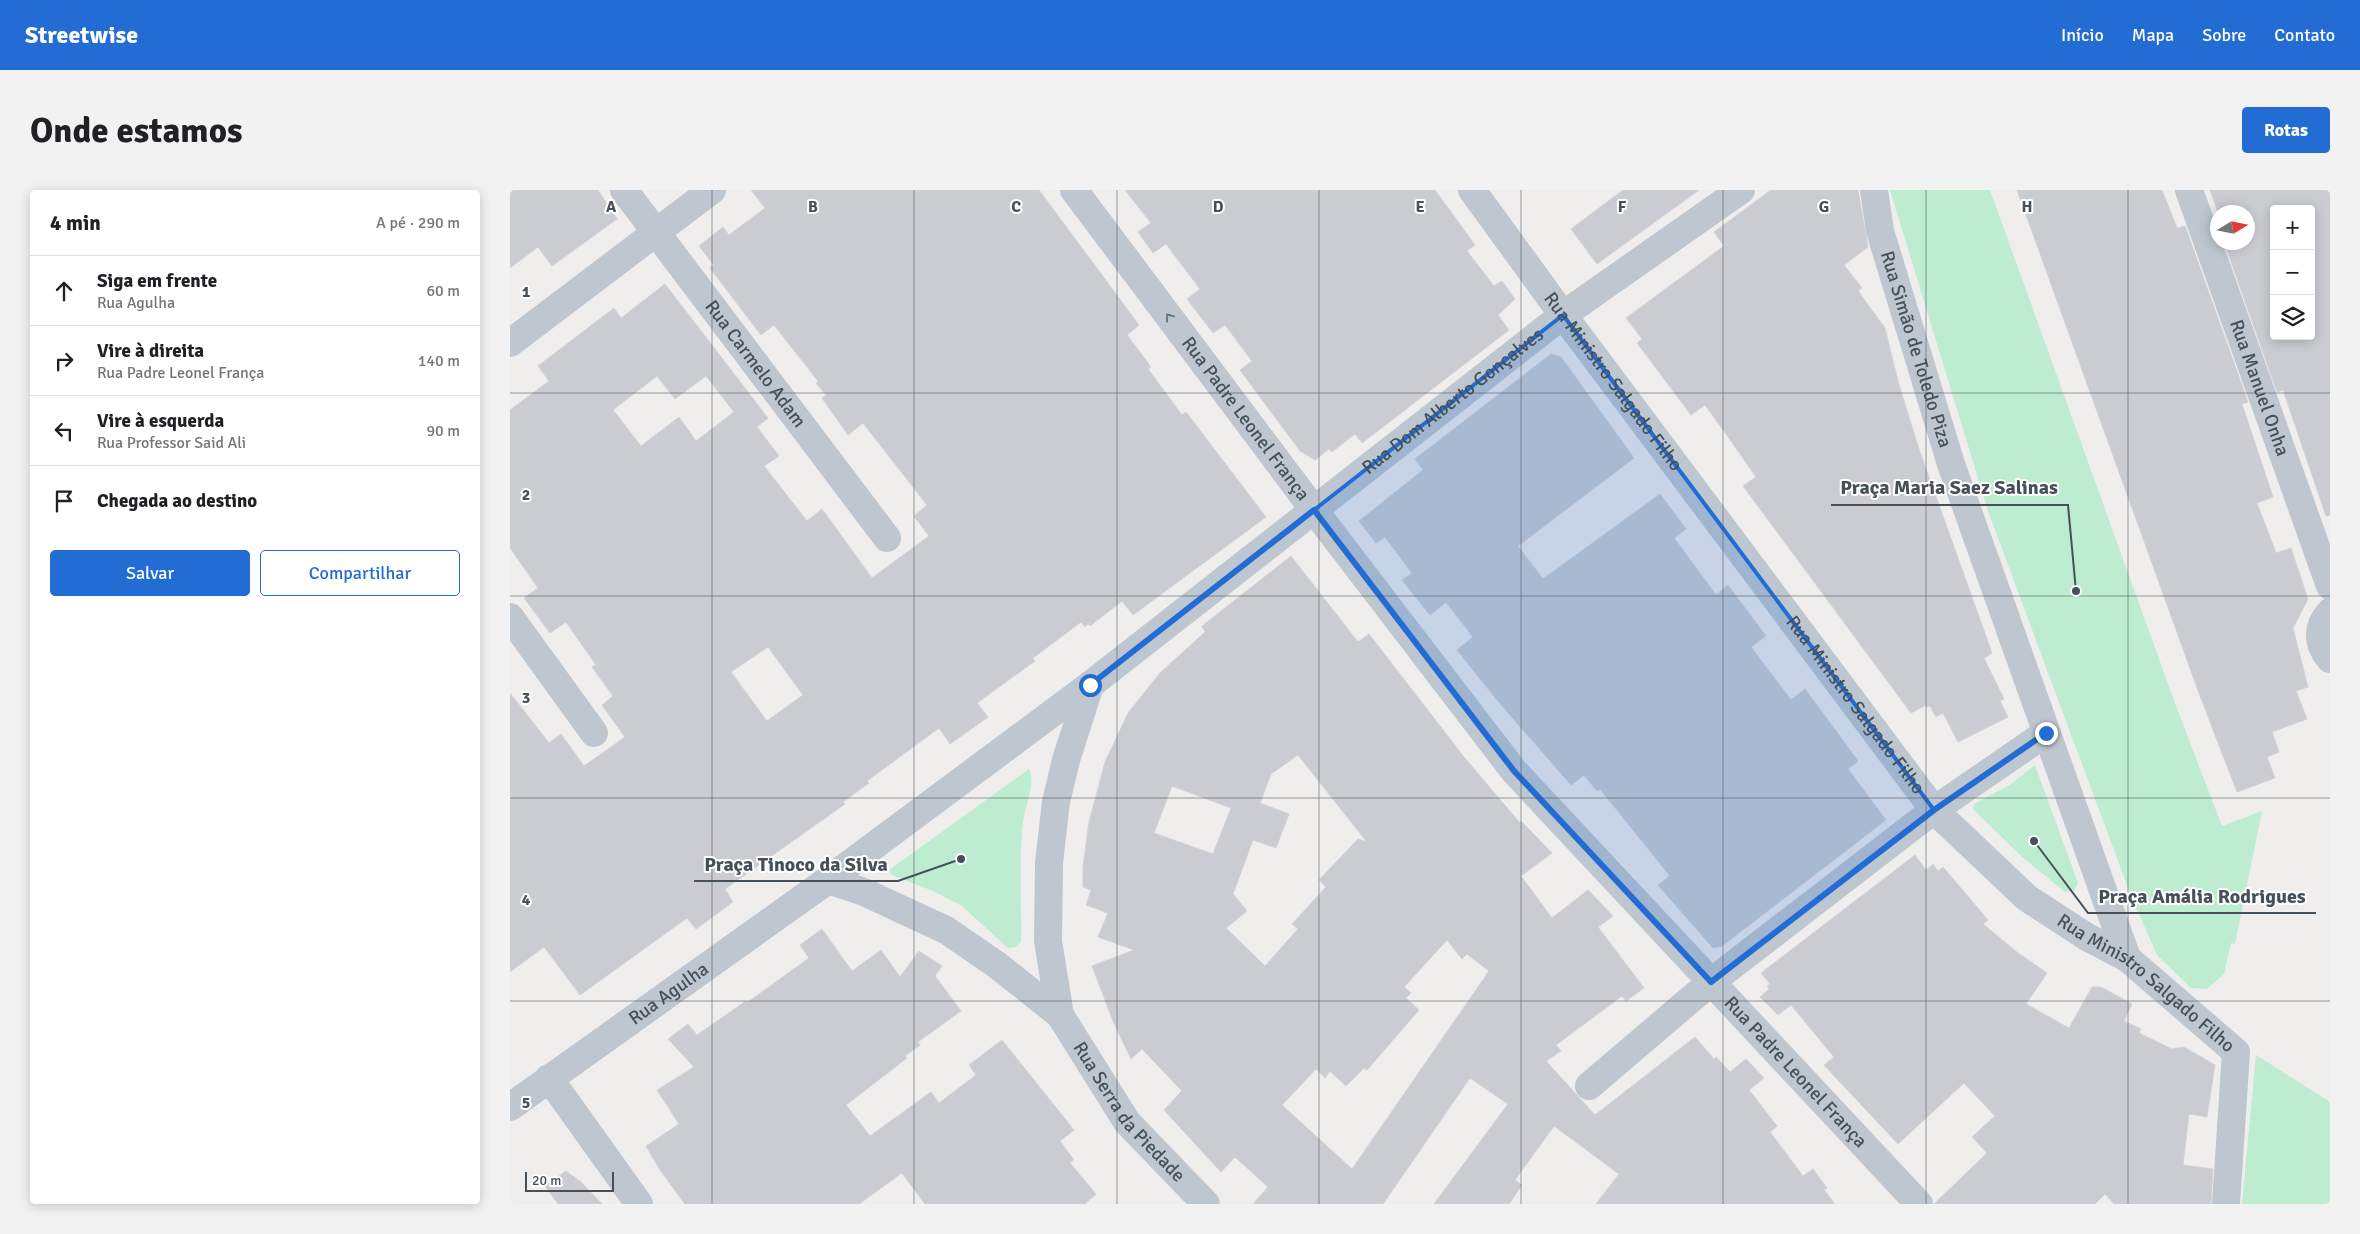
<!DOCTYPE html>
<html lang="pt">
<meta charset="utf-8">
<style>
body{margin:0;font-family:Signika,sans-serif;background:#f2f2f2;color:#202124}
.controls{position:absolute;right:15px;top:15px;display:grid;overflow:hidden;border-radius:5px;box-shadow:0 2px 12px #0003}
.controls button{width:45px;height:45px;display:grid;place-items:center;padding:0;border:0;border-bottom:1px solid #e0e0e0;background:#fff;color:#202124;font:25px sans-serif}
.compass{position:absolute;left:1700px;top:15px;width:45px;height:45px;border-radius:50%;background:#fff;box-shadow:0 2px 12px #0003;rotate:80deg}
.scale{position:absolute;left:15px;bottom:12px;width:89px;box-sizing:border-box;padding-left:5px;border:2px solid #465059;border-top:0;font-size:14px;line-height:18px;white-space:nowrap;color:#465059;-webkit-text-stroke:4px #fff;paint-order:stroke}
.stop{position:absolute;width:15px;height:15px;margin:-11px;border:4px solid #236cd4;border-radius:50%;background:#fff}
.stop.end{background:#236cd4;border-color:#fff;box-shadow:0 1px 5px #0008}
.list{margin:0;padding:0;list-style:none}
h2{display:flex;justify-content:space-between;align-items:center;height:65px;margin:0;padding:0 20px;font-size:21px}
h2 small{font-size:16px;font-weight:400;color:#757577}
.list li{display:grid;grid-template-columns:32px 1fr auto;gap:15px;align-items:center;box-sizing:border-box;height:70px;padding:0 20px;border-top:1px solid #e0e0e0}
.list b{display:block;font-size:19px;white-space:nowrap}
.list p{margin:0;font-size:16px;white-space:nowrap;color:#757577}
.list em{font-size:16px;font-style:normal;color:#757577}
.actions{display:flex;gap:10px;padding:15px 20px}
.actions a{flex:1;padding:11px 0;border:1px solid #236cd4;border-radius:5px;text-align:center;font-size:18px;color:#236cd4}
.actions .main{background:#236cd4;color:#fff}
.icon{flex:none;width:28px;height:28px;fill:none;stroke:currentColor;stroke-width:2;stroke-linecap:round;stroke-linejoin:round}
.map{position:relative;flex:none;width:1820px;height:1014px;overflow:hidden;border-radius:5px}
header{display:flex;align-items:center;gap:30px;box-sizing:border-box;height:70px;padding:0 25px;background:#236cd4;color:#fff}
header strong{font-size:24px}
nav{display:flex;gap:28px;margin-inline-start:auto;font-size:18px}
.intro{display:flex;align-items:center;justify-content:space-between;box-sizing:border-box;height:120px;padding:0 30px}
h1{margin:0;font-size:35px}
.button{padding:12px 22px;border-radius:5px;background:#236cd4;color:#fff;font-size:18px;font-weight:700}
main{display:flex;gap:30px;padding:0 30px}
aside{flex:1;background:#fff;border-radius:5px;box-shadow:0 2px 12px #0003}
.map>svg:first-child{display:block}
</style>
<header>
<strong>Streetwise</strong>
<nav><a>Início</a><a>Mapa</a><a>Sobre</a><a>Contato</a></nav>
</header>
<div class="intro"><h1>Onde estamos</h1><a class="button">Rotas</a></div>
<main>
<aside>
<h2>4 min<small>A pé · 290 m</small></h2>
<ul class="list">
<li><svg class="icon" aria-label="ahead" viewBox="0 0 24 24"><path d="M12 20V5M6 11l6-6 6 6"/></svg><div><b>Siga em frente</b><p>Rua Agulha</p></div><em>60 m</em></li>
<li><svg class="icon" aria-label="right" viewBox="0 0 24 24"><path d="M7 20v-9h11M14 6l5 5-5 5"/></svg><div><b>Vire à direita</b><p>Rua Padre Leonel França</p></div><em>140 m</em></li>
<li><svg class="icon" aria-label="left" viewBox="0 0 24 24"><path d="M17 20v-9H6M10 6l-5 5 5 5"/></svg><div><b>Vire à esquerda</b><p>Rua Professor Said Ali</p></div><em>90 m</em></li>
<li><svg class="icon" aria-label="arrive" viewBox="0 0 24 24"><path d="M6 21V4h12l-3 4 3 4H6"/></svg><div><b>Chegada ao destino</b></div></li>
</ul>
<div class="actions"><a class="main">Salvar</a><a>Compartilhar</a></div>
</aside>
<div class="map">
<svg width="1820" height="1014" viewBox="0 0 1820 1014">
<rect width="100%" height="100%" fill="#f0eded"/>
<g fill="#bdecd0">
<polygon points="1380,0 1480,0 1666,516 1712,636 1752,621 1725,754 1721,753 1714,784 1697,799 1681,798 1647,765 1621,706 1478,321"/>
<polygon points="1525,575 1568,693 1565,700 1555,702 1512,667 1463,619 1464,614 1501,594"/>
<path d="M519,579C526,593 515,616 513,632C508,674 512,711 511,752L506,757L498,758L452,716L423,701L382,685L379,680Z"/>
<polygon points="1746,865 1820,912 1820,1014 1732,1014"/>
</g>
<g fill="#caccd2" stroke="#d1d3d8" fill-rule="evenodd">
<polygon points="0,0 88,0 107,29 42,76 28,57 0,78"/>
<path d="M241,0H529L629,135L617,145L641,177L638,179L672,225L676,222L756,327L623,425L612,411L580,436L578,434L575,437L571,432L523,468L525,471L467,513L478,527L440,554L429,538L357,591L359,593L333,612L335,614L215,699L223,712L186,739L177,728L70,805L34,757L0,782V503L39,553L51,544L74,576L115,547L92,515L103,506L82,477L86,475L56,432L40,443L14,408L28,398L0,358V220L39,191L28,176L104,118L111,128L155,94L258,228L247,237L269,266L254,276L297,331L312,319L362,388L419,346L404,326L417,315L353,233L338,245L312,208L316,205L306,193L308,191L264,135L251,145L200,78L204,75L189,56L213,37L219,45L255,18ZM147,186L165,209L196,186L224,222L186,251L169,227L131,256L103,220ZM258,457L293,505L257,531L221,482Z"/>
<polygon points="615,0 925,0 965,55 957,61 984,96 992,91 1005,109 988,125 999,140 852,253 845,244 822,262 819,259 805,270 790,261 730,180 742,171 715,135 703,143 677,109 690,99 656,54 643,63 628,42 641,33"/>
<polygon points="1113,0 1189,0 1087,74 1061,39"/>
<polygon points="1261,0 1348,0 1358,57 1334,75 1352,98 1348,101 1375,138 1389,195 1409,259 1482,463 1474,468 1494,509 1490,511 1498,527 1448,552 1433,523 1426,527 1420,516 1417,517 1416,515 1401,523 1233,296 1246,287 1221,251 1195,215 1181,225 1127,153 1132,149 1116,128 1214,56 1204,42"/>
<polygon points="1507,0 1652,0 1667,38 1675,36 1738,212 1732,214 1763,307 1747,313 1766,363 1781,358 1798,409 1783,438 1798,497 1786,501 1797,529 1762,542 1769,562 1757,567 1765,588 1727,602 1690,506"/>
<path d="M1700,0H1820V325L1816,326L1773,200L1767,202L1714,52H1738V22H1708ZM1764,19H1801V146H1764Z"/>
<polygon points="1041,164 1051,167 1124,268 1008,356 1033,389 1150,304 1176,339 1164,348 1206,405 1218,395 1229,410 1256,446 1241,457 1281,510 1295,499 1348,571 1338,579 1376,630 1212,756 1203,758 1148,695 1160,686 1090,599 1087,601 1074,585 1061,595 987,510 947,460 963,447 936,412 920,425 892,390 902,383 875,347 866,353 849,331 913,280 905,269"/>
<path d="M781,366L848,452L859,444L954,567L1010,633L1011,631L1042,663L1011,686L1042,728L1078,700L1103,726L1088,737L1134,798L1116,811L1112,806L1046,855L1051,861L1036,871L1085,925L1185,847L1204,869L1206,867L1220,882L1236,869L1254,888L1239,900L1267,936L1260,942L1293,986L1303,979L1317,998L1314,1000L1325,1014H1086L1109,984L1044,936L1005,990L1012,995L999,1014H924L998,914L960,888L873,1014H743L758,997L725,967L711,982L654,920L672,901L632,859L621,869L603,831L582,776L624,760L588,747L598,723L576,715L581,700L573,697V677L579,632L595,572L618,523L650,483L695,442L692,436ZM788,565L857,652L848,649L809,690L816,697L782,734L788,739L755,776L716,738L737,721L723,704L743,650L766,658L779,624L750,613L761,584ZM662,596L721,618L703,664L644,643ZM937,750L952,769L957,764L979,781L842,979L772,915L806,879L815,888L820,881L836,896L854,878L857,880L909,820L896,808L901,803L894,797Z"/>
<polygon points="1405,665 1416,680 1423,674 1428,681 1433,677 1478,730 1473,734 1508,763 1537,783 1516,814 1559,838 1582,797 1591,797 1622,814 1614,831 1631,839 1629,843 1662,859 1674,857 1705,875 1697,927 1679,924 1673,975 1703,979 1701,1014 1604,1014 1595,1004 1585,1014 1424,1014 1477,963 1462,947 1485,926 1454,893 1388,954 1314,875 1324,867 1281,815 1268,825 1250,807 1259,799 1257,796 1260,794 1251,783"/>
<polygon points="312,739 342,781 371,760 390,787 409,761 432,776 425,786 451,821 408,852 410,855 395,866 397,868 336,915 360,946 421,902 429,913 466,885 459,875 492,850 564,940 550,951 564,970 560,973 586,1004 575,1014 415,1014 392,983 349,1014 175,1014 150,980 136,956 169,934 147,900 184,877 158,849 178,834 187,845 236,811 238,812 299,768 290,755"/>
<polygon points="56,981 71,992 92,1014 48,1014 35,996"/>
</g>
<g fill="none" stroke-linecap="round" stroke-linejoin="round">
<g stroke="#bec7cf" stroke-width="28">
<path id="s1" d="M114,0L377,348"/>
<path id="s2" d="M564,0L804,320L1004,581L1409,1014"/>
<path id="s3" d="M962,0L1053,125L1424,620L1517,708L1577,747L1617,768L1726,862L1716,1014"/>
<path id="s4" d="M1364,0L1370,41L1441,274L1617,768"/>
<path id="s5" d="M1679,0L1820,396"/>
<polyline points="0,153 202,0"/>
<path d="M1820,422C1806,437 1807,454 1820,469"/>
<polyline points="0,427 84,543"/>
<path id="s6" d="M318,690L354,702L436,740L487,775L550,825L617,932L696,1014"/>
<polyline points="550,825 538,751 539,673 546,612 556,570 580,495"/>
<polyline points="39,888 129,1014"/>
<polyline points="1079,896 1201,792 1424,620 1536,543"/>
<path id="s7" d="M0,917L318,690L580,495L1053,125L1231,0"/>
</g>
</g>
<defs><path id="oneway-chevron" d="M-2-3.5L2.5 0L-2 3.5" fill="none" stroke-width="1.6" stroke-linecap="round" stroke-linejoin="round" transform="scale(1.25)"/></defs>
<use stroke="#6a747c" href="#oneway-chevron" transform="translate(659 127) rotate(-127)"/>
<g fill="none" stroke-linecap="round" stroke-linejoin="round">
<polyline stroke="#236cd4" stroke-width="6" points="580,495 804,320 1004,581 1201,792 1424,620 1536,543"/>
</g>
<path fill="#236cd4" fill-opacity="0.2" stroke="#236cd4" stroke-width="4" stroke-linejoin="round" d="M1053,125L1424,620L1201,792L1004,581L804,320Z"/>
<path fill="none" stroke="#465059" stroke-width="1" stroke-opacity="0.55" d="M202,0V1014M404,0V1014M607,0V1014M809,0V1014M1011,0V1014M1213,0V1014M1416,0V1014M1618,0V1014M0,203H1820M0,406H1820M0,608H1820M0,811H1820"/>
<g text-anchor="middle" dominant-baseline="central" stroke-width="4" stroke-linejoin="round" paint-order="stroke">
<g font-size="19" fill="#465059" stroke="#fff">
<text stroke="none"><textPath href="#s4" startOffset="165">Rua Simão de Toledo Piza</textPath></text>
<text stroke="none"><textPath href="#s1" startOffset="218">Rua Carmelo Adam</textPath></text>
<text stroke="none"><textPath href="#s3" startOffset="238">Rua Ministro Salgado Filho</textPath></text>
<text stroke="none"><textPath href="#s5" startOffset="210">Rua Manuel Onha</textPath></text>
<text stroke="none"><textPath href="#s7" startOffset="1178">Rua Dom Alberto Gonçalves</textPath></text>
<text stroke="none"><textPath href="#s2" startOffset="286">Rua Padre Leonel França</textPath></text>
<text stroke="none"><textPath href="#s3" startOffset="642">Rua Ministro Salgado Filho</textPath></text>
<text stroke="none"><textPath href="#s3" startOffset="1048">Rua Ministro Salgado Filho</textPath></text>
<text stroke="none"><textPath href="#s7" startOffset="195">Rua Agulha</textPath></text>
<text stroke="none"><textPath href="#s2" startOffset="1141">Rua Padre Leonel França</textPath></text>
<text stroke="none"><textPath href="#s6" startOffset="390">Rua Serra da Piedade</textPath></text>
</g>
</g>
<g font-size="16" text-anchor="middle" font-weight="bold" fill="#465059" stroke="#fff" stroke-width="4" stroke-linejoin="round" paint-order="stroke">
<text x="101" y="22">A</text>
<text x="303" y="22">B</text>
<text x="506" y="22">C</text>
<text x="708" y="22">D</text>
<text x="910" y="22">E</text>
<text x="1112" y="22">F</text>
<text x="1314" y="22">G</text>
<text x="1517" y="22">H</text>
<text x="16" y="107">1</text>
<text x="16" y="310">2</text>
<text x="16" y="513">3</text>
<text x="16" y="715">4</text>
<text x="16" y="918">5</text>
</g>
<path fill="none" stroke="#465059" stroke-width="2" d="M1566 401L1558 315H1321M451 669L388 691H184M1524 651L1578 723H1806"/>
<g fill="#465059" stroke="#fff" stroke-width="2">
<circle cx="1566" cy="401" r="5"/>
<circle cx="451" cy="669" r="5"/>
<circle cx="1524" cy="651" r="5"/>
</g>
<g font-size="20" text-anchor="middle" font-weight="bold" fill="#465059" stroke="#fff" stroke-width="4" stroke-linejoin="round" paint-order="stroke">
<text x="1439" y="304">Praça Maria Saez Salinas</text>
<text x="286" y="681">Praça Tinoco da Silva</text>
<text x="1692" y="713">Praça Amália Rodrigues</text>
</g>
</svg>
<div class="controls">
<button>+</button>
<button>−</button>
<button><svg class="icon" aria-label="layers" viewBox="0 0 24 24"><path d="M12 4l9 5-9 5-9-5zM3 14l9 5 9-5"/></svg></button>
</div>
<svg class="compass" viewBox="-18 -18 36 36"><path d="M0-13l5 13h-10z" fill="#e53935"/><path d="M0 13l5-13h-10z" fill="#757577"/></svg>
<div class="scale">20 m</div>
<div class="stop" style="left:580px;top:495px"></div>
<div class="stop end" style="left:1536px;top:543px"></div>
</div>
</main>
